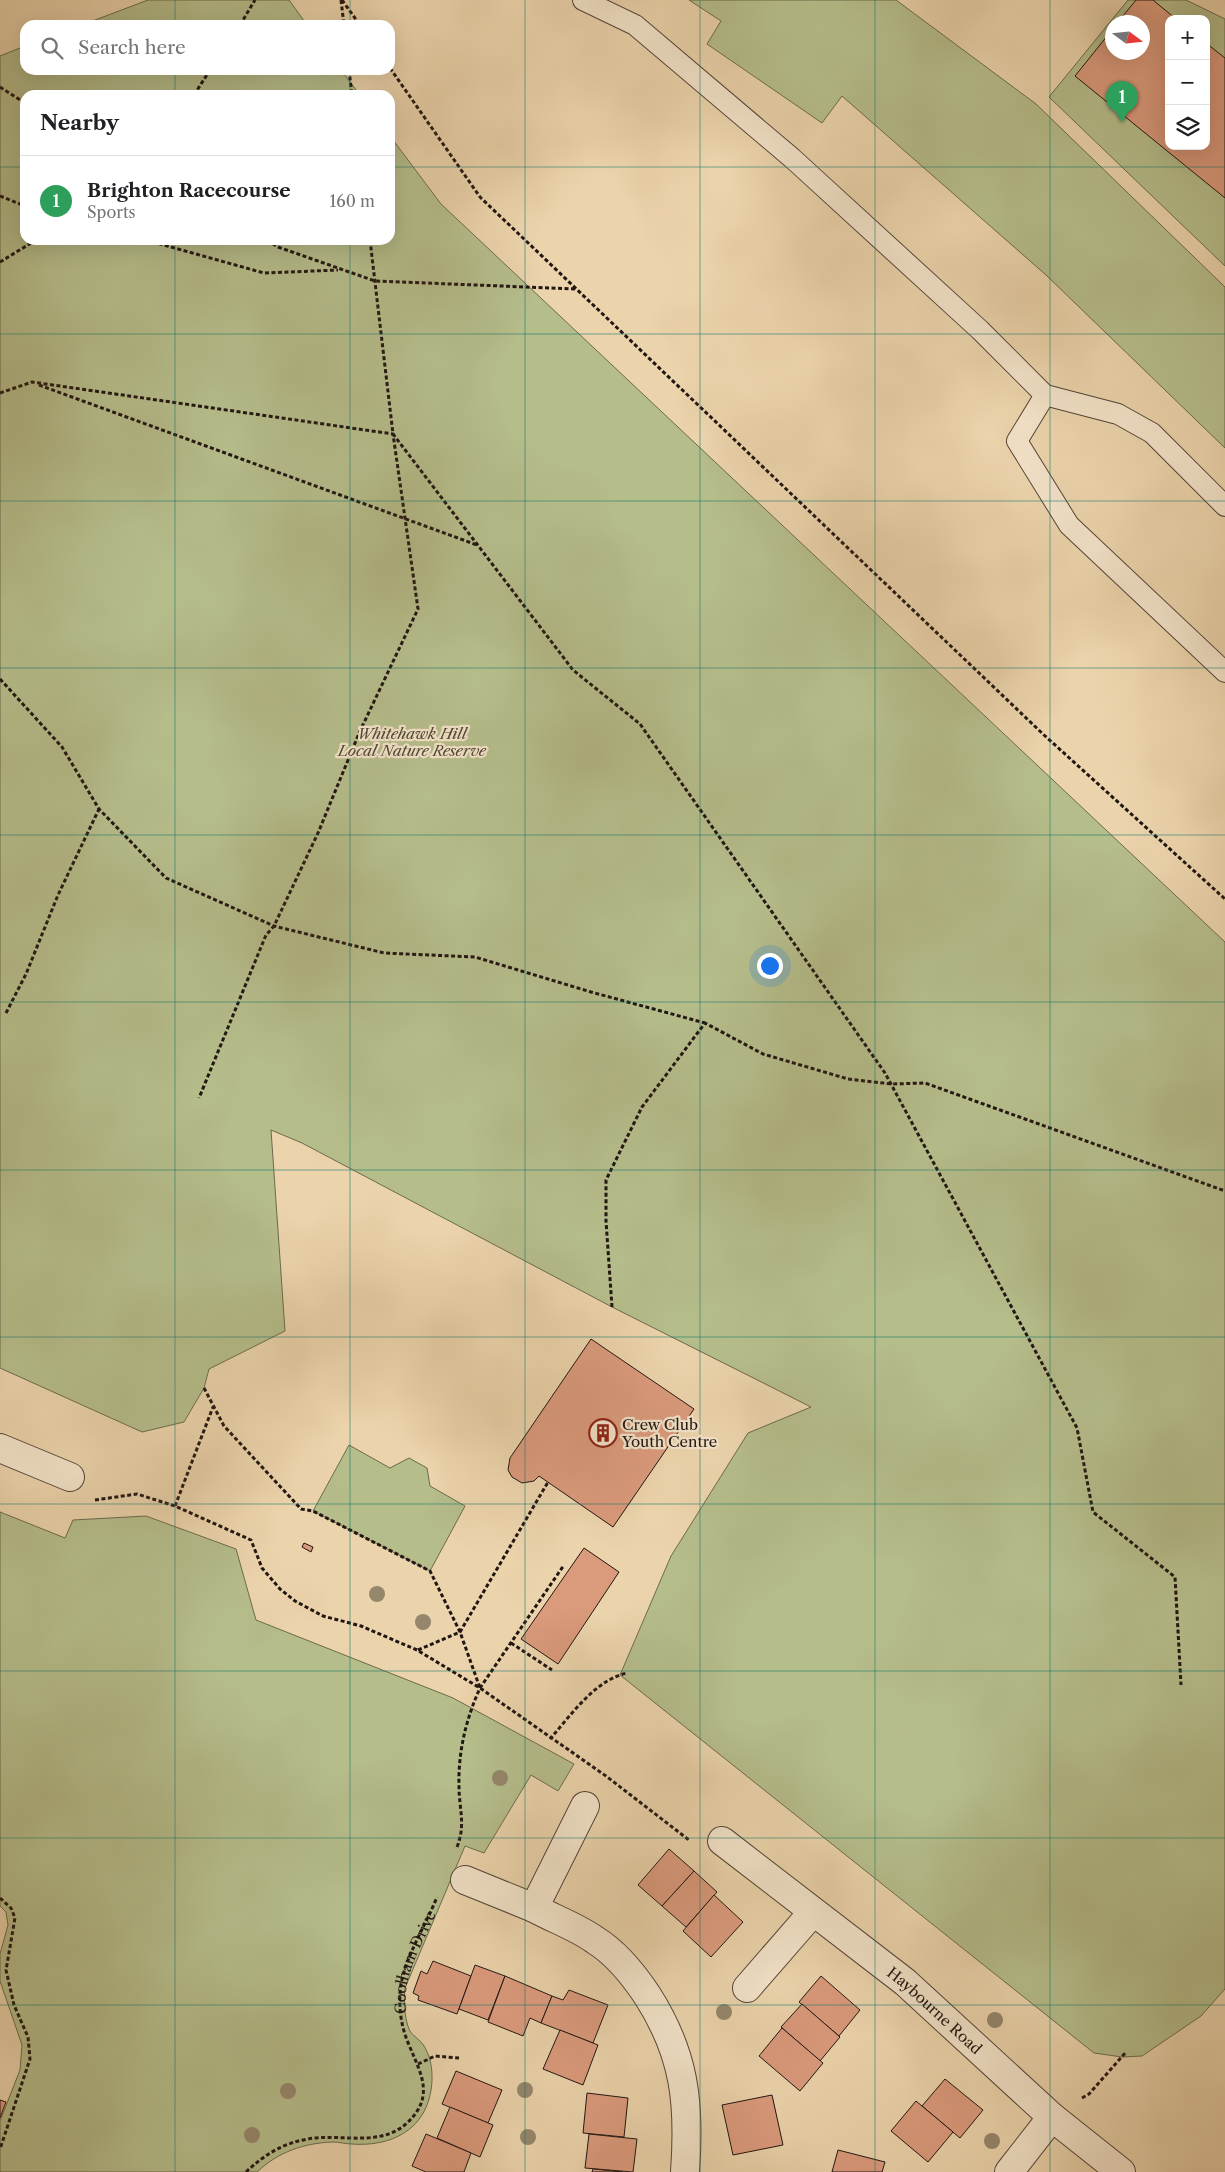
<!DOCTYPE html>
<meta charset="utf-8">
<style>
body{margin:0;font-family:"Libre Caslon Text",serif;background:#f6f6f6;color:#202124}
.controls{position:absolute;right:15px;top:15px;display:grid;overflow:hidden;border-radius:10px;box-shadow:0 5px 20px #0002}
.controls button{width:45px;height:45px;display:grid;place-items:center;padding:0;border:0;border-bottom:1px solid #e0e0e0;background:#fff;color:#202124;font:25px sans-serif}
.compass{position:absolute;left:1105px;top:15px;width:45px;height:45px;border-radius:50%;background:#fff;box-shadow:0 5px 20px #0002;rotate:105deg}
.you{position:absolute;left:769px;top:965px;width:18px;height:18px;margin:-12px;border:4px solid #fff;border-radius:50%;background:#1a73e8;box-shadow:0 0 0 8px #1a73e833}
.badge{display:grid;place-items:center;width:32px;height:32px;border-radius:50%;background:#8f2418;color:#fff;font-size:16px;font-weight:700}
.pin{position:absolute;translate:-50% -41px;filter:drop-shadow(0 1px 2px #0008)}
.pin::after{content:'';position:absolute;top:26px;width:18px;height:15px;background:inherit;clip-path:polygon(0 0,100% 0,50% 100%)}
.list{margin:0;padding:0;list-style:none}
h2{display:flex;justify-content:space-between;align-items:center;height:65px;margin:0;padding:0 20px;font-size:21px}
h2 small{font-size:16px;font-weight:400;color:#757577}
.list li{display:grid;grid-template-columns:32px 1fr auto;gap:15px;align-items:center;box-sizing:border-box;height:90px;padding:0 20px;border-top:1px solid #e0e0e0}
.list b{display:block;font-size:19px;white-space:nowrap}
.list p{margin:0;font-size:16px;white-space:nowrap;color:#757577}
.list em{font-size:16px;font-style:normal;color:#757577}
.icon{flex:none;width:28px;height:28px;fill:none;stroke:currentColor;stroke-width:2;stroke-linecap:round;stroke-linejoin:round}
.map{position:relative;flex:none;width:1225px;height:2172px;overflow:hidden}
.search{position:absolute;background:#fff;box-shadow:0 5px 20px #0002;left:20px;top:20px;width:375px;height:55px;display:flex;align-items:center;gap:12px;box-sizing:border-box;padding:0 18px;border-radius:15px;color:#757577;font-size:19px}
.panel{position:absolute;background:#fff;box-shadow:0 5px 20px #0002;left:20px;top:90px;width:375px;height:155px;border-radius:15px}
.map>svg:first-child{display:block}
</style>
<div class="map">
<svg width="1225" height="2172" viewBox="0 0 1225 2172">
<rect width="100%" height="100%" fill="#ebd3ab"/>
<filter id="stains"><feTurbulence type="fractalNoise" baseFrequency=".004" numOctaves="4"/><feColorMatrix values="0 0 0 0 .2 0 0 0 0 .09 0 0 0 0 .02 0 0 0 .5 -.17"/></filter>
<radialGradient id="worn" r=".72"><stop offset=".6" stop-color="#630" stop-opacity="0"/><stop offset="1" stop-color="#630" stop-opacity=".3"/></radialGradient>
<g fill="#b5bd8b" stroke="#6c6a4e" fill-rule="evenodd">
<polygon points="148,0 289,0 307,25 82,25"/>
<polygon points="689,0 896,0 1036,104 1225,287 1225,448 1046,275 842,96 822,123 707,44 721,21"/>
<path d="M1128,0H1186L1225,19V266L1049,97ZM1169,19H1206V146H1169ZM1112,22H1142V52H1112Z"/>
<polygon points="25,46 25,70 341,70 360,95 25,95 25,240 390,240 390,136 441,204 1225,942 1225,1989 1201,2016 1142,2056 1122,2057 1094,2053 620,1675 671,1556 748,1433 811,1407 612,1307 302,1143 271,1130 285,1331 209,1369 204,1388 184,1422 142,1432 0,1368 0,56"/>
<polygon points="349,1445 390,1468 409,1458 427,1468 430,1486 465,1506 430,1571 313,1511"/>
<path d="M0,1512L65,1538L73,1520L146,1516L236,1549L256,1620L453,1698L574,1764L558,1791L531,1775L484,1853L465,1846L405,1988C404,2001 404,2016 409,2029C412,2036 420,2039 424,2046C436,2065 434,2096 422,2115C407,2139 378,2146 352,2144C346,2144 339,2142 333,2142C304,2143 278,2152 257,2172H0V2121L20,2070L22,2045L0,1981V1954L8,1925L6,1912L0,1906Z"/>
</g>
<g fill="#da9a7c" stroke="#221612">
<polygon points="1136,0 1153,0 1176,19 1169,19 1169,146 1206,146 1206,43 1225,58 1225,198 1075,76 1112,30 1112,52 1142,52 1142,22 1118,22"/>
<polygon points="591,1339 694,1409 613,1527 539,1476 534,1481 522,1483 512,1477 508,1470 510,1458"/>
<polygon points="304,1543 313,1547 311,1552 302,1547"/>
<polygon points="584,1548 619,1572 558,1664 521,1639"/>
<polygon points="669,1849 694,1871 662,1906 638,1885"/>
<polygon points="694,1871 717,1892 686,1927 662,1906"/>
<polygon points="714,1895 743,1922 711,1957 683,1931"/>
<polygon points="433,1961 471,1976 457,2014 418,2000 419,1996 413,1993 421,1971 427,1974"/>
<polygon points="475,1965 505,1976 488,2020 459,2009"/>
<polygon points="505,1976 552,1996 541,2023 530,2018 523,2036 488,2022"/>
<polygon points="821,1976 860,2010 839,2036 799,2002"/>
<polygon points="569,1990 608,2005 593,2043 541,2023 552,1996 563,2000"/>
<polygon points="802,2004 840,2037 820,2061 781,2027"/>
<polygon points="782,2028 823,2063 800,2091 759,2056"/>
<polygon points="560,2030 598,2045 583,2085 543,2069"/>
<polygon points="456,2071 502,2090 488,2123 442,2104"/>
<polygon points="945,2079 983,2110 960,2138 922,2106"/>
<polygon points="587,2093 628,2098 624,2137 583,2133"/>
<polygon points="772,2095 783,2145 733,2155 722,2105"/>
<polygon points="0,2100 6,2102 0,2118"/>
<polygon points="916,2101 953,2132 928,2162 891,2131"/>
<polygon points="450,2107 493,2125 480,2157 437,2138"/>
<polygon points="426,2134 471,2153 464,2172 426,2172 412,2166"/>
<polygon points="589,2134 637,2139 633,2172 585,2168"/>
<polygon points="838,2150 885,2162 882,2172 832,2172"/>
<polygon points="593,2169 623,2172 592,2172"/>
</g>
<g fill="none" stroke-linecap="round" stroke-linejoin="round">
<defs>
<g id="service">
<polyline points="583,0 635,25 792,158 980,330 1045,395 1118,414 1152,433 1225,506"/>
<polyline points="1045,395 1017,441 1069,525 1225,672"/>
</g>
<g id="minor">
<polyline points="0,1448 70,1477"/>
<path d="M585,1806L534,1908C554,1919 577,1927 595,1940C616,1953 633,1974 647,1995C685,2054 690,2103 685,2172"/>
<path id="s2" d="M722,1841L905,1982L1052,2117L1121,2172"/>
<polyline points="465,1880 534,1908"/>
<polyline points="747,1988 813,1912"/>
<polyline points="1009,2172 1052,2117"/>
</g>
</defs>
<use href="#service" stroke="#544538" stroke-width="22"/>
<use href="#minor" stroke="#544538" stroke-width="30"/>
<g stroke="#221612" stroke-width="3" stroke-dasharray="4 2.5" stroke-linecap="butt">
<polyline points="341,0 344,25"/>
<polyline points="342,0 360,25"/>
<polyline points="240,25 255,0"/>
<polyline points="390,68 480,197 1044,735 1225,899"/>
<polyline points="349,70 352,95"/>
<polyline points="0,87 25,103"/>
<polyline points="194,95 210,70"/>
<polyline points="0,196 25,206"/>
<polyline points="146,240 264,273 338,270"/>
<polyline points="267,240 278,247 375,281 576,289"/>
<polyline points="370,240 393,434 573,670 640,724 885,1073 1077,1428 1093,1512 1175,1577 1181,1685"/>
<polyline points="0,262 36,240"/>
<polyline points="39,385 477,545"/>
<polyline points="0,393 32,382 393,434 418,609 360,731 318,833 274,926 266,935 199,1098"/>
<polyline points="0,679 62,747 99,809 166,878 274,926 384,953 475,957 591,992 705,1023"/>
<polyline points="6,1013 26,974 58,895 99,809"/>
<polyline points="612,1307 606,1221 606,1180 642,1107 705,1023 763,1054 848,1079 892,1084 925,1083 1225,1191"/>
<polyline points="204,1388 224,1426 301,1509 313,1511 430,1571 460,1632 480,1688"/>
<polyline points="95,1500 137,1494 175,1506 251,1540 262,1568 280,1589 295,1601 323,1616 361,1626 417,1650 480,1688 606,1776 689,1840"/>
<polyline points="175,1506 213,1407"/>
<polyline points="511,1643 552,1670"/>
<polyline points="418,1650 460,1632 548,1482"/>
<path d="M550,1739C571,1715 595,1680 627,1673"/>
<path d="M457,1847C466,1824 459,1810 459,1786C458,1752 466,1719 480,1688L564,1565"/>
<polyline points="0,1898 11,1908 15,1918 6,1970 14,2005 28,2037 30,2059 0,2149"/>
<polyline points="418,2064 435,2056 459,2058"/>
<polyline points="1082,2098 1089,2094 1126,2052"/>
<path id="s1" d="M246,2172C264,2155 283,2143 308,2139C340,2133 380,2148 407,2123C437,2095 419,2071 407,2040C401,2025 399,2008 400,1992C402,1962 426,1925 437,1897"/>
</g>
<use href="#service" stroke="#f2e2c8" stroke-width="20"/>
<use href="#minor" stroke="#f2e2c8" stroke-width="28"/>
</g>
<g fill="#95876b">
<circle cx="377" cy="1594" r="8"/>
<circle cx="423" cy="1622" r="8"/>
<circle cx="500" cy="1778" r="8"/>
<circle cx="724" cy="2012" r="8"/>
<circle cx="995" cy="2020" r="8"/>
<circle cx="525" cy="2090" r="8"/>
<circle cx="288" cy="2091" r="8"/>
<circle cx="252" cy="2135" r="8"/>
<circle cx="528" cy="2137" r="8"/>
<circle cx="992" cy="2141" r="8"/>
</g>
<path fill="none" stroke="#0f766e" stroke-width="1" stroke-opacity="0.55" d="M175,0V25M350,0V25M525,0V2172M700,0V2172M875,0V2172M1050,0V2172M175,70V95M350,70V95M0,167H25M390,167H1225M175,240V2172M350,240V2172M0,334H1225M0,501H1225M0,668H1225M0,835H1225M0,1002H1225M0,1170H1225M0,1337H1225M0,1504H1225M0,1671H1225M0,1838H1225M0,2005H1225"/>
<defs>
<symbol id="building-ring" viewBox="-11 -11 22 22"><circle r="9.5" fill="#f2e2c8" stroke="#8f2418" stroke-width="1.5"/><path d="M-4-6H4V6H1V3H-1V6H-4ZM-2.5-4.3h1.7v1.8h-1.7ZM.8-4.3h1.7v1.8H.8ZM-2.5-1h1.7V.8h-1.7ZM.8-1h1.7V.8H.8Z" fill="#8f2418"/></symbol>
</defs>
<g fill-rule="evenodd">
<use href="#building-ring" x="587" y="1417" width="32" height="32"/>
</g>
<g text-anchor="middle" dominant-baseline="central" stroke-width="4.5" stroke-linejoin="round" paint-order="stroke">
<g font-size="15" font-style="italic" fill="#4e4836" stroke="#f2e2c8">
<text x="412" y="733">Whitehawk Hill<tspan x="412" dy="17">Local Nature Reserve</tspan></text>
</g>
<g font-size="15" fill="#221612" stroke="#f2e2c8" text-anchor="start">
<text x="622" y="1424">Crew Club<tspan x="622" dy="17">Youth Centre</tspan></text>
</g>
<g font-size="15" fill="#221612" stroke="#f2e2c8">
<text stroke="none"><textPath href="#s1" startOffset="346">Coolham Drive</textPath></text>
<text stroke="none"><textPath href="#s2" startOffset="272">Haybourne Road</textPath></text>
</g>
</g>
<rect width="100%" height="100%" filter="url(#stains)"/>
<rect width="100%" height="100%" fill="url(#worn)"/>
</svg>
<div class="controls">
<button>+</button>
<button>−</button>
<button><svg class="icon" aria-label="layers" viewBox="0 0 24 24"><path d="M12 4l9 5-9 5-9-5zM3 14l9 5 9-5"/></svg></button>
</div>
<svg class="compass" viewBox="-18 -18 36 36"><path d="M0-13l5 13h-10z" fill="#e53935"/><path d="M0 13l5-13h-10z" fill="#757577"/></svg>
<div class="you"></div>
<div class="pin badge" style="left:1122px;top:122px;background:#2e9e5b">1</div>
<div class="search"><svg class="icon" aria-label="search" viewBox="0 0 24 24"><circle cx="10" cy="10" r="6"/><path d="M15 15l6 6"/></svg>Search here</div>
<section class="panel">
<h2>Nearby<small></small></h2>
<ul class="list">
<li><span class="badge" style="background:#2e9e5b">1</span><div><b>Brighton Racecourse</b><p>Sports</p></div><em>160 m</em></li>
</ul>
</section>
</div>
